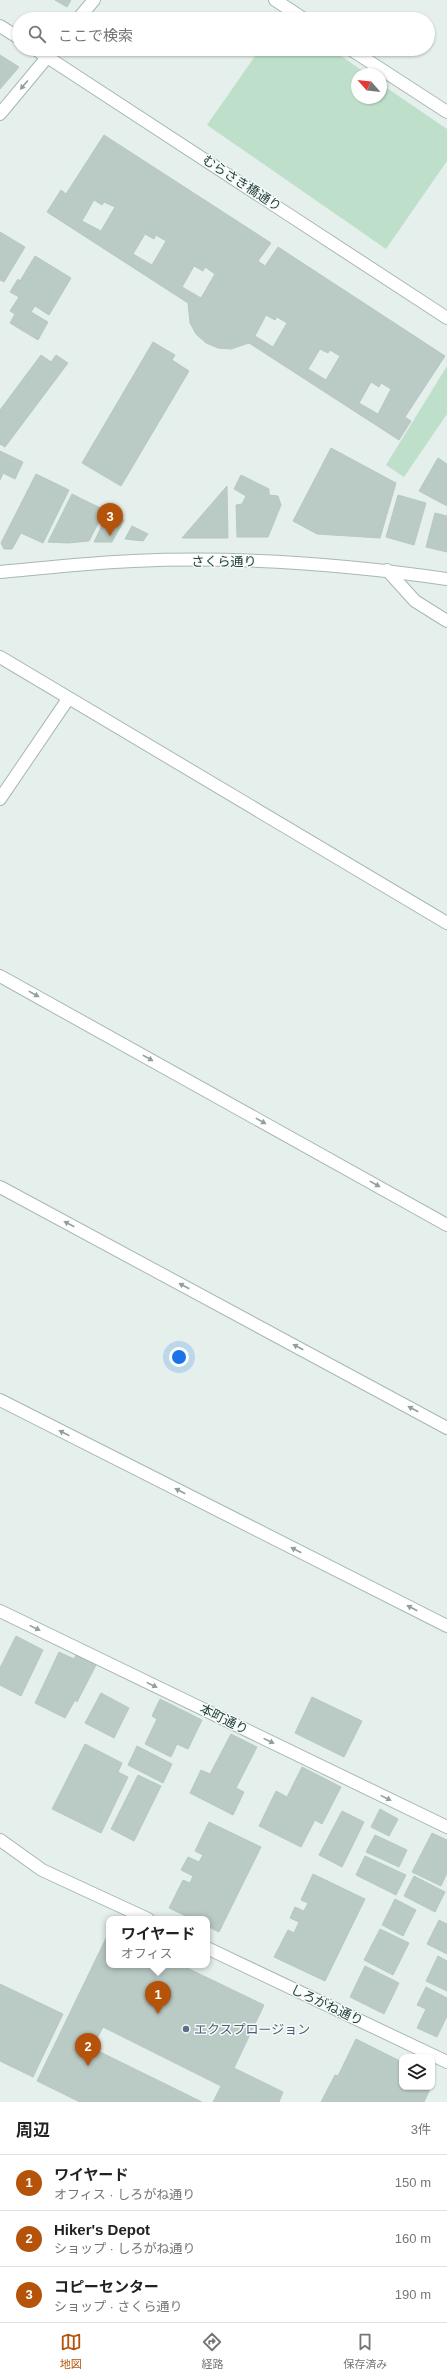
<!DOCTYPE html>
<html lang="ja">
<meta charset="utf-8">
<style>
body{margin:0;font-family:Arial,"Noto Sans JP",sans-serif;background:#f2f2f2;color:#222}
.controls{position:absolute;right:12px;bottom:12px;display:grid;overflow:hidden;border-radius:8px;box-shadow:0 1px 3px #0004}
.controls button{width:36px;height:36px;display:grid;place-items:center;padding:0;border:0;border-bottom:1px solid #e0e0e0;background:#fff;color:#222;font:20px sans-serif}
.compass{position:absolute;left:351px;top:68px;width:36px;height:36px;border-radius:50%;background:#fff;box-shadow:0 1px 3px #0004;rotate:297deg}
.you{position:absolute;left:179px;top:1357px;width:14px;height:14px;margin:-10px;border:3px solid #fff;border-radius:50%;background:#1a73e8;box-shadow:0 0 0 6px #1a73e833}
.badge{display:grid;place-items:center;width:26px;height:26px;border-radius:50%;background:#b45309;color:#fff;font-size:13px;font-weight:700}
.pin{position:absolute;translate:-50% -33px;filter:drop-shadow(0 1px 2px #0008)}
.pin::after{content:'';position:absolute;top:21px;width:14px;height:12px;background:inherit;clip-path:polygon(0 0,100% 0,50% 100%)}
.popup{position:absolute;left:106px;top:1916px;width:104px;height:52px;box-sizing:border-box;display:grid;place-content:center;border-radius:8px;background:#fff;filter:drop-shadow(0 1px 3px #0005);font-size:13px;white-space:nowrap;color:#767676}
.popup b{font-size:15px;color:#222}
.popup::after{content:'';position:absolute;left:50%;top:100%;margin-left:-8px;border:8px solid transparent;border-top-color:#fff}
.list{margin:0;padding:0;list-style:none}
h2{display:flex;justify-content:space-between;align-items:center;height:52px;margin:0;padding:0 16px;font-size:17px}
h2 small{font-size:13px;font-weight:400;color:#767676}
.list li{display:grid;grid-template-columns:26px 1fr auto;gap:12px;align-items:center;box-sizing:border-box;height:56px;padding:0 16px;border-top:1px solid #e0e0e0}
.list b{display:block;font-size:15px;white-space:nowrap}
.list p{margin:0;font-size:13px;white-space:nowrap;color:#767676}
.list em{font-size:13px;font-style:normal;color:#767676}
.icon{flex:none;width:22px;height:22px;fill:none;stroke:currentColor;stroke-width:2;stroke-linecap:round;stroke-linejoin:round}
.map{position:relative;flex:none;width:447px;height:2102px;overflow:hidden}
.search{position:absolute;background:#fff;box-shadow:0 1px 3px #0004;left:12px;right:12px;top:12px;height:44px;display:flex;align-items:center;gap:10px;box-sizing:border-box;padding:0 14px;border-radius:22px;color:#767676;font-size:15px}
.sheet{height:220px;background:#fff}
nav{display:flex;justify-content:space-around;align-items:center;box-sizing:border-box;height:56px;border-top:1px solid #e0e0e0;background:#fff;font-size:11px;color:#767676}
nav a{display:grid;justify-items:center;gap:2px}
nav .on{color:#b45309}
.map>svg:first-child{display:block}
</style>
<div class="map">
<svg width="447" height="2102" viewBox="0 0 447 2102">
<rect width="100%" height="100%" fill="#e5efeb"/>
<g fill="#bee0cb">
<polygon points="260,49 331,49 367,74 357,74 357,98 381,98 381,84 447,129 447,161 386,249 207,125"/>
<polygon points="447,366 447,414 404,477 386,465"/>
</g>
<g fill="#bacac5" stroke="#b7c9c3" fill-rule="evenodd">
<polygon points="55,0 71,0 67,7"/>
<polygon points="0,55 19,67 0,89"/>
<path d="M104,135L271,243L258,261L265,266L278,247L445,356L405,417L411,421L399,440L249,343L231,349L218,348L206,343L196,334L190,323L188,303L47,212L61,190L66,194ZM94,200L102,205L104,202L115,207L101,231L82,221ZM145,234L154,239L156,235L166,241L152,265L133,254ZM194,266L203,271L205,267L215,274L201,298L182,287ZM266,315L275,320L277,317L287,323L273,347L255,336ZM320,349L328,353L330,350L340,356L326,380L308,369ZM371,382L379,387L381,383L391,389L378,414L359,403Z"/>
<polygon points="0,232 25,247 4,282 0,280"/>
<polygon points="35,256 71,278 49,315 35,306 31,312 48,322 38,340 10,323 15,314 10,311 19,297 10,292 18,279 20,281"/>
<polygon points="153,342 175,355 172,360 189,371 121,486 82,463"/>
<polygon points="41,355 51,362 56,355 68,363 5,447 0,444 0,410"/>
<polygon points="331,448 396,483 380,538 317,534 293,521"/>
<polygon points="0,451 23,462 15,479 3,473 0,480"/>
<polygon points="438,458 447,464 447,506 419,491"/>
<polygon points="36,474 69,490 43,543 21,533 12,549 4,549 1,543"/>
<polygon points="241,475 269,489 269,495 278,496 281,505 268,537 237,537 236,505 242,504 246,496 234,489"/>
<polygon points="227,486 228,538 182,538"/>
<polygon points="72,494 88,502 68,543 48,542"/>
<polygon points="398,495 426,503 414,545 386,537"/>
<polygon points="88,502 105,510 89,541 68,543"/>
<polygon points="108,513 124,520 112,542 94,542"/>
<polygon points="435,513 447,516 447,552 426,547"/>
<polygon points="132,526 148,534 143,541 125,539"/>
<polygon points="16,1636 43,1650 21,1696 0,1685 0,1668"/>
<polygon points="59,1652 74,1659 76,1655 96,1665 77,1702 75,1700 65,1718 35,1703"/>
<polygon points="101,1693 129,1708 114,1738 85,1723"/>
<polygon points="312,1697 362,1721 344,1757 295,1733"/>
<polygon points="160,1699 202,1720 188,1749 177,1744 171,1757 145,1744 157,1719 152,1716"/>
<polygon points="231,1734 257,1747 236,1788 244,1792 233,1815 190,1793 201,1770 210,1774"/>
<polygon points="85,1744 122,1763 118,1772 128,1777 101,1833 52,1809"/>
<polygon points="137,1746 172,1764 163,1783 128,1765"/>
<polygon points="302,1767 341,1787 322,1824 315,1820 301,1847 259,1826 276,1791 287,1797"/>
<polygon points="138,1775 161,1786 134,1841 111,1829"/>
<polygon points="380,1809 398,1819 389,1836 371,1827"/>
<polygon points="342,1811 364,1822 342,1867 319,1855"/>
<polygon points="209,1822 261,1847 219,1932 207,1926 207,1919 192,1919 169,1908 183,1880 190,1883 193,1876 181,1870 188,1857 199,1862 203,1855 195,1851"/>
<polygon points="432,1833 447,1840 447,1873 441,1886 412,1872"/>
<polygon points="375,1835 407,1850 399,1867 366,1852"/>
<polygon points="365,1856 406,1875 396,1895 356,1875"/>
<polygon points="313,1874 365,1899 325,1981 274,1957 288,1930 294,1933 299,1922 290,1918 295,1907 304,1911 308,1903 301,1900"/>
<polygon points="414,1876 445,1892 435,1912 404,1896"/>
<polygon points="395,1899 416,1910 403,1936 382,1925"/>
<polygon points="439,1920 447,1924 447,1954 427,1944"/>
<polygon points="380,1929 409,1943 393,1975 364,1960"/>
<polygon points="109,1932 109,1965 181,1965 264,2005 234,2068 283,2092 279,2102 213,2102 221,2086 103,2027 92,2048 202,2102 80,2102 37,2081"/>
<polygon points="438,1956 447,1961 447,1991 426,1981"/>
<polygon points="365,1966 399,1983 384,2014 350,1997"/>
<polygon points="0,1984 63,2014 33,2077 0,2061"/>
<polygon points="426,1987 447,1998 447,2016 437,2037 417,2028 426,2009 417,2005"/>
<polygon points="356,2039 402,2062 402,2087 431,2087 424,2102 321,2102 335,2075 338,2076"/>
</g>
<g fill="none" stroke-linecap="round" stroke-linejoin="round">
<defs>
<g id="service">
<polyline points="275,0 304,19"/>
<polyline points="350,49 447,112"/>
</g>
<g id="minor">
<polyline points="78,19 94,0"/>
<polyline points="0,114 54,49"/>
<polyline points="387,570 415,601 447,621"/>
<polyline points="0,657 447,923"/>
<polyline points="0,799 68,699"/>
<polyline points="0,976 447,1225"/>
<polyline points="0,1187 447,1428"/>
<polyline points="0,1400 447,1626"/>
<polyline points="0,1611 447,1827"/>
<polyline points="0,1840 42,1870 148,1919"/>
<polyline points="207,1948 447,2062"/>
</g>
<g id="tertiary">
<polyline points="0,26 19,38"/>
<polyline points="35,49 447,318"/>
<path d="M0,572C44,568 89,563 133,561C238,556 344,564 447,579"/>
</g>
</defs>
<use href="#service" stroke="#a7b8b3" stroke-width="14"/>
<use href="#minor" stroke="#a7b8b3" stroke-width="14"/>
<use href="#tertiary" stroke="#a7b8b3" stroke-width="14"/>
<use href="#service" stroke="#fff" stroke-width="12"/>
<use href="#minor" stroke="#fff" stroke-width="12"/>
<use href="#tertiary" stroke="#fff" stroke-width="12"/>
</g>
<defs><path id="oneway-solid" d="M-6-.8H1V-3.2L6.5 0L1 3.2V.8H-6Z"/></defs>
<g fill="#91a09e">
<use href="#oneway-solid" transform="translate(24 85) rotate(130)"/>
<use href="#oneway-solid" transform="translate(34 994) rotate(29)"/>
<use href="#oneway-solid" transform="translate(148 1058) rotate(29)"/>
<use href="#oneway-solid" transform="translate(261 1121) rotate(29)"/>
<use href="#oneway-solid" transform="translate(375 1184) rotate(29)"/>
<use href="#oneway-solid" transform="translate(69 1224) rotate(-152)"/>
<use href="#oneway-solid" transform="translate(184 1286) rotate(-152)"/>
<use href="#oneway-solid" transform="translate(298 1347) rotate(-152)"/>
<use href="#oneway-solid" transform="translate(413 1409) rotate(-152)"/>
<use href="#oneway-solid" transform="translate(64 1433) rotate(-153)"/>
<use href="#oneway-solid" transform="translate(180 1491) rotate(-153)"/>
<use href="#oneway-solid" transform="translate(296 1550) rotate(-153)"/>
<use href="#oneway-solid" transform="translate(412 1608) rotate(-153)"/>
<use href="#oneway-solid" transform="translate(35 1628) rotate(26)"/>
<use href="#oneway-solid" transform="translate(152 1685) rotate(26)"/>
<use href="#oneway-solid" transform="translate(269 1741) rotate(26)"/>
<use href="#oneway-solid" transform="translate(386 1798) rotate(26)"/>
</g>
<circle fill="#5c6f8a" stroke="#f6fbf9" stroke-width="1.5" cx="186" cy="2029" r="4"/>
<g text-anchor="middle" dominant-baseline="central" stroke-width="3" stroke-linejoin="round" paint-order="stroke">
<g font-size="13" fill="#23423d" stroke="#f6fbf9">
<text transform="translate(242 183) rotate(33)">むらさき橋通り</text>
<text x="224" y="561">さくら通り</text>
<text transform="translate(224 1719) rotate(26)">本町通り</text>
<text transform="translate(327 2005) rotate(25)">しろがね通り</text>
</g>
<g font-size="13" fill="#4e5e75" stroke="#f6fbf9" text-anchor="start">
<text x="194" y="2029">エクスプロージョン</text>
</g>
</g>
</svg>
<div class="controls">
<button><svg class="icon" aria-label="layers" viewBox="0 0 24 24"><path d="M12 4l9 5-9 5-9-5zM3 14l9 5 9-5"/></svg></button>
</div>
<svg class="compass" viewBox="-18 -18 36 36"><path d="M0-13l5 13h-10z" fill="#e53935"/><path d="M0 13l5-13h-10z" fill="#767676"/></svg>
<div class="you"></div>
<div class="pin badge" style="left:158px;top:2014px">1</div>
<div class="popup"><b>ワイヤード</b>オフィス</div>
<div class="pin badge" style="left:88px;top:2066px">2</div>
<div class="pin badge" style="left:110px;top:536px">3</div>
<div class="search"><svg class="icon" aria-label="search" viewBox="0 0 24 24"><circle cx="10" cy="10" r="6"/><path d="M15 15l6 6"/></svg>ここで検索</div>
</div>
<section class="sheet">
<h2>周辺<small>3件</small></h2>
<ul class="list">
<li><span class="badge">1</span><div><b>ワイヤード</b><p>オフィス · しろがね通り</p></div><em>150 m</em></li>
<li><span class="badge">2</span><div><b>Hiker's Depot</b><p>ショップ · しろがね通り</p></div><em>160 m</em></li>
<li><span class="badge">3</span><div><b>コピーセンター</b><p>ショップ · さくら通り</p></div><em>190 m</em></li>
</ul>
</section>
<nav>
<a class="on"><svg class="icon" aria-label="map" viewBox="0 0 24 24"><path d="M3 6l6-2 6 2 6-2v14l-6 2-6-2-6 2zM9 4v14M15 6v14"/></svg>地図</a>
<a><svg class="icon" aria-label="directions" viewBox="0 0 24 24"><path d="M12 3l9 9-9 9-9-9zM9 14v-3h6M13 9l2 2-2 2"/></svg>経路</a>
<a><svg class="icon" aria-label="saved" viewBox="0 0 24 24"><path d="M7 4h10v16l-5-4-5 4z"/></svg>保存済み</a>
</nav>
